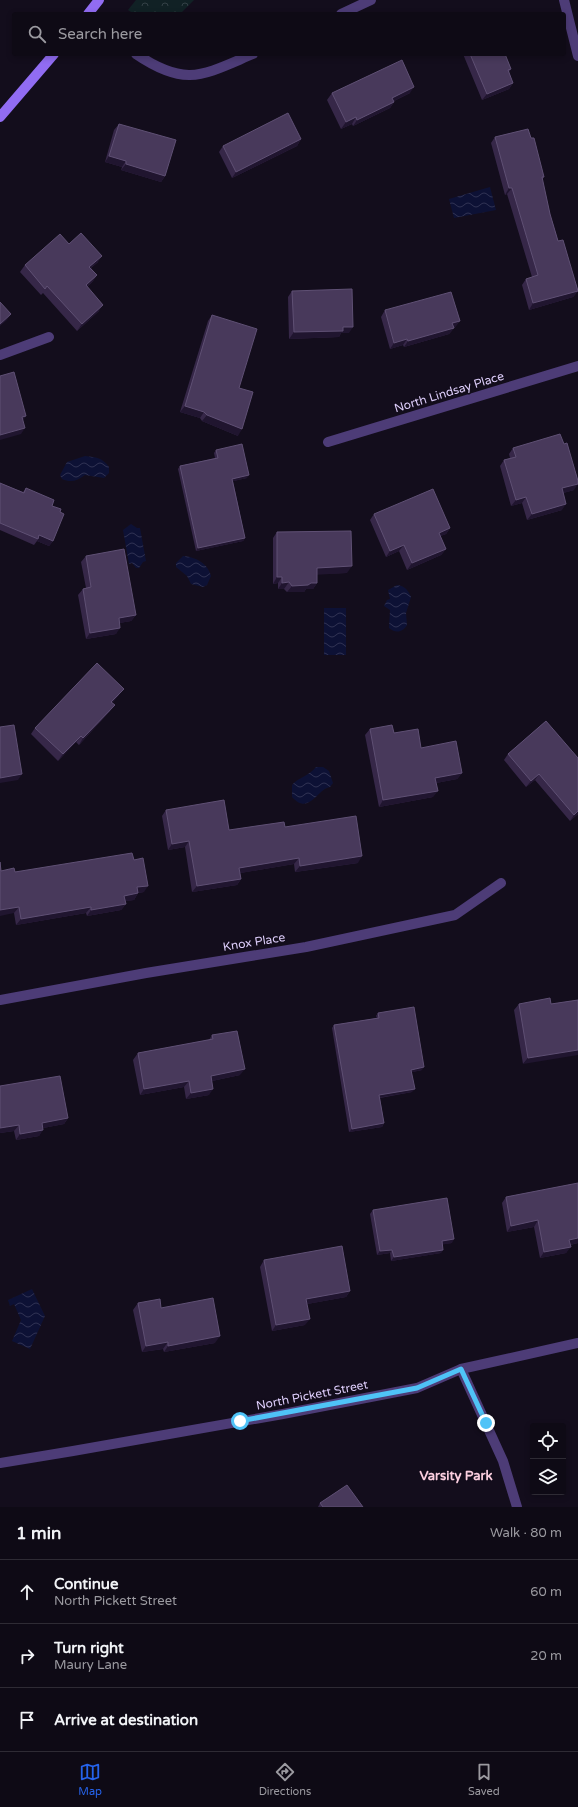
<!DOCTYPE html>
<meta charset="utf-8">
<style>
body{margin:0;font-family:"Varela Round",sans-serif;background:#17131e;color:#f1f3f6}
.controls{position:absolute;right:12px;bottom:12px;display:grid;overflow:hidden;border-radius:4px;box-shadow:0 2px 6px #0003}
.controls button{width:36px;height:36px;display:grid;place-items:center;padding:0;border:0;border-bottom:1px solid #2e2b34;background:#0e0a15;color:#f1f3f6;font:20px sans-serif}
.stop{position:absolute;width:12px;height:12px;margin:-9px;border:3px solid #4fc3f7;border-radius:50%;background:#fff}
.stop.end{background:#4fc3f7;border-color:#fff;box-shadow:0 1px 4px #0008}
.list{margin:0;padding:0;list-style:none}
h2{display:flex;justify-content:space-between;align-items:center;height:52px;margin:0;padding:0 16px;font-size:17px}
h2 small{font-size:13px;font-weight:400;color:#9b9aa0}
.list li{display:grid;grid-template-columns:26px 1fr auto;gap:12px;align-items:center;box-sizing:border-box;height:64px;padding:0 16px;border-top:1px solid #2e2b34}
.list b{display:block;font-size:15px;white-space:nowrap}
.list p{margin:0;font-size:13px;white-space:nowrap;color:#9b9aa0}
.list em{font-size:13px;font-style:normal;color:#9b9aa0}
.icon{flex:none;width:22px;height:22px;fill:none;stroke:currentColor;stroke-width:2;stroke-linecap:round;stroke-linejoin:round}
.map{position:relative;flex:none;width:578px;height:1507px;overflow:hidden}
.search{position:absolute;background:#0e0a15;box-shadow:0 2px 6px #0003;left:12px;right:12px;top:12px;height:44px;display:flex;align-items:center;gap:10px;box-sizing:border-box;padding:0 14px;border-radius:4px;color:#9b9aa0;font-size:15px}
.sheet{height:244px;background:#0e0a15}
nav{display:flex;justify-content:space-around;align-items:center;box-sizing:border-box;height:56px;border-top:1px solid #2e2b34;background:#0e0a15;font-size:11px;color:#9b9aa0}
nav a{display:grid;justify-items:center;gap:2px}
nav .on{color:#2563eb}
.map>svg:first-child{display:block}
</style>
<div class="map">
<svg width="578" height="1507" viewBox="0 0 578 1507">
<defs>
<pattern id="forest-crowns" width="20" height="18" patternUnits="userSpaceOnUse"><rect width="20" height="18" fill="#112125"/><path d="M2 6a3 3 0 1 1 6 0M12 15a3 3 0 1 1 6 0" fill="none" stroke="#334046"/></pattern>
<pattern id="water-waves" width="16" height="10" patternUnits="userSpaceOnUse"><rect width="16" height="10" fill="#0d1135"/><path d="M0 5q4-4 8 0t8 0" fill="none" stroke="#303253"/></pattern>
</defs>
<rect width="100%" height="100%" fill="#130d1c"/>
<polygon fill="url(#forest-crowns)" points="136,0 194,0 180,14 134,14 128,10"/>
<g fill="url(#water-waves)">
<polygon points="490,187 496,210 454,218 449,199"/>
<path d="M85,456C96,457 103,458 109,467V473L104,478L85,475C77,481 71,483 62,479L60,475L67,462Z"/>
<polygon points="131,524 137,528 140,528 146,561 143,562 139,568 136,568 132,563 129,564 123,530"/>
<path d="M183,556C195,557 208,563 211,576L207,585L203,587L191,584L187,576L176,567V563Z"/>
<path d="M397,585C405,586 408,590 411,597L406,613L407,625C403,632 396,634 389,628L390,610L384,606L387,600L390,599L388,590Z"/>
<rect x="324" y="608" width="22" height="47"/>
<path d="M316,767H323L329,771L333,783L330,787C317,789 309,816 292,797V785C299,777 309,776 316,767Z"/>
<polygon points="32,1289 45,1316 30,1349 12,1341 21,1320 14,1304 10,1306 8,1300"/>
</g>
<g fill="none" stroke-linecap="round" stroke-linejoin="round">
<polyline stroke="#4d3c77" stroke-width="10" points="0,355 49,337"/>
<g stroke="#4d3c77" stroke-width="10">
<polyline points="564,0 578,56"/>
<polyline points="341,14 371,0"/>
<path d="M136,54C186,88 203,75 253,54"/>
<polyline points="328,442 578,366"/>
<polyline points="0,1000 146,973 306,947 455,915 501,883"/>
<polyline points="461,1369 503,1461 517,1507"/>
<polyline points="0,1463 73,1451 283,1414 417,1388 461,1369 578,1343"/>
</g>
<g stroke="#916cf2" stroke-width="10">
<polyline points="88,14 99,0"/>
<polyline points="0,117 54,54"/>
</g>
</g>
<g fill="#362748">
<polygon points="463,54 505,54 511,69 509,72 513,83 509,89 482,100"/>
<polygon points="332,93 410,93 394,101 394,102 390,108 353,126 352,124 341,129 327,100"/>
<polygon points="119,124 165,176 161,182 121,170 122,167 105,162 114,130"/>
<polygon points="495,137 531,138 544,177 542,180 550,214 558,241 578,291 573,297 529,310 522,285 526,279 532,277 507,194 505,195 491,143"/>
<polygon points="301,139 297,146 232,178 219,152 223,146"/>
<polygon points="69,244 98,262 91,268 97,275 93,281 87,287 99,311 77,331 43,293 41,295 20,272 25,265"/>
<polygon points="292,291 349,333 341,333 339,337 289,339 288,297"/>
<polygon points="385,310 460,321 449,334 404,347 403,345 390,349 381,317"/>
<polygon points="212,315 239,388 238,436 202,421 200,418 180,412 208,321"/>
<polygon points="513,448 574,490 563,493 562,510 527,520 522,503 511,506 500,466 504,460 510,458 509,454"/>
<polygon points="216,450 247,478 233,481 245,538 243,541 196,551 178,469 180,466 215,458 214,453"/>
<polygon points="0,483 23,492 26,488 52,506 53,541 49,546 37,541 34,545 0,530"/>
<polygon points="374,514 450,528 446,534 440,536 446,549 441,555 407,570 399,551 386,557 370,520"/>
<polygon points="277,532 347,573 317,574 317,583 313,589 306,589 304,592 287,592 284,589 278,589 278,583 273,584 273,538"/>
<polygon points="86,556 136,615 131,621 119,623 116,634 86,639 78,595 83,589 86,588 81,562"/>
<polygon points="119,695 112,703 110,711 79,745 76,742 58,761 31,734 35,728"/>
<polygon points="546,721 578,814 570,821 535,780 526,787 504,760 508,754"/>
<polygon points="370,729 394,733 421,748 462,773 457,779 436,783 433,797 379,807 365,735"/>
<polygon points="166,810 229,830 285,827 358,863 295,872 294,864 240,873 241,879 237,885 192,892 185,847 168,850 162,816"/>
<polygon points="134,860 144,892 138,893 134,900 125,901 126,904 121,910 87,916 86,913 16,925 14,913 1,871 15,872"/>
<polygon points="578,1000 523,1064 514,1010 519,1004 551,1004"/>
<polygon points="378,1013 422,1070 412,1072 412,1092 380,1098 384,1123 382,1127 349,1132 332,1028 334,1025 377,1018 376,1016"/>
<polygon points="212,1035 240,1075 212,1081 209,1095 186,1099 184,1087 140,1095 133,1060 138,1053 209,1040"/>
<polygon points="0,1086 68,1118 64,1124 43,1128 39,1136 16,1140 14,1131 0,1133"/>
<polygon points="506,1197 578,1243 570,1245 566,1253 540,1258 534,1227 507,1232 502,1203"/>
<polygon points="373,1210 452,1243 443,1244 441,1253 391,1261 390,1253 377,1255 370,1214"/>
<polygon points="264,1260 350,1291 346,1297 307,1304 305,1325 272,1331 260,1267"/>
<polygon points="138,1303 161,1308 215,1343 164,1352 163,1349 142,1352 133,1310"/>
<polygon points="320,1503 363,1507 318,1507"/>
</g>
<g fill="#20152f">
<polygon points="513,83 509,89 482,100 487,94"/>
<polygon points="414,87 410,93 388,104 392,98"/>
<polygon points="394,102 390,108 353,126 357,120"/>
<polygon points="356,117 352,124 341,129 346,122"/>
<polygon points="301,139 297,146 232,178 236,172"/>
<polygon points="109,156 126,161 122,167 105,162"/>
<polygon points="126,164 165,176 161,182 121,170"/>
<polygon points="509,188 512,188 507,194 505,195"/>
<polygon points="102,256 98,262 85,273 89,267"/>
<polygon points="97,275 93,281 82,292 86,285"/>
<polygon points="578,291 573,297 529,310 533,303"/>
<polygon points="103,305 99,311 77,331 82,324"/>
<polygon points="11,314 7,320 0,326 0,324"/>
<polygon points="460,321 455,327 453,328 454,328 449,334 404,347 408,341"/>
<polygon points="343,327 353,327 349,333 341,333 339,337 289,339 294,332"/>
<polygon points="407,339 403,345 390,349 394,343"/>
<polygon points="185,406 204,412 200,418 180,412"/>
<polygon points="207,415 242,429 238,436 202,421"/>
<polygon points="26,416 22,422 22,417"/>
<polygon points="25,428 21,434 0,440 0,435"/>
<polygon points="249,475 247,478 230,482 232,479"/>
<polygon points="578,484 574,490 557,495 562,488"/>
<polygon points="526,497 522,503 511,506 516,500"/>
<polygon points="566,504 562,510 527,520 532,514"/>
<polygon points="450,528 446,534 434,539 439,533"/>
<polygon points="39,535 53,541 49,546 37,541"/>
<polygon points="245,538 243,541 196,551 198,548"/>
<polygon points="404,545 399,551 386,557 390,551"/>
<polygon points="446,549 441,555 407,570 412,563"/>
<polygon points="352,566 347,573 313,575 317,568"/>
<polygon points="277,577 282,577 278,583 273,584"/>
<polygon points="289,582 284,589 278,589 282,583"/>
<polygon points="311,583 317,583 313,589 306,589 304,592 287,592 292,586"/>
<polygon points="136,615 131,621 114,624 119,618"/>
<polygon points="120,628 116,634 86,639 90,633"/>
<polygon points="124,689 119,695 107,708 111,702"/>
<polygon points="115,705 110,711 79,745 83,738"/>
<polygon points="81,736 76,742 58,761 63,754"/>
<polygon points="462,773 457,779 431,784 435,778"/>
<polygon points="22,774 18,780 0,783 0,778"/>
<polygon points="539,774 535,780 526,787 531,781"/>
<polygon points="438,791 433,797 379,807 383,800"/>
<polygon points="578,811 578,814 570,821 574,815"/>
<polygon points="189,841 185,847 168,850 172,844"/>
<polygon points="362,856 358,863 295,872 300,866"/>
<polygon points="299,858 294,864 235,874 239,868"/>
<polygon points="241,879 237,885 192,892 197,886"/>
<polygon points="148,886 144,892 132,894 137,887"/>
<polygon points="138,893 134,900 120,902 124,896"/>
<polygon points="126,904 121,910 87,916 91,910"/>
<polygon points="19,907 14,913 0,916 0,910"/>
<polygon points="91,907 86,913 16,925 21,919"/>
<polygon points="578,1050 578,1055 523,1064 528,1058"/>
<polygon points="424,1067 422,1070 409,1073 411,1070"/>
<polygon points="245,1069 240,1075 207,1082 211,1076"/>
<polygon points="189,1081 184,1087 140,1095 144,1089"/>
<polygon points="213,1089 209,1095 186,1099 191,1093"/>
<polygon points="415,1089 412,1092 377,1098 379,1095"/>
<polygon points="68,1118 64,1124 38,1129 42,1123"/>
<polygon points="384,1123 382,1127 349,1132 352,1129"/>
<polygon points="19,1125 14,1131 0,1133 0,1128"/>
<polygon points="43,1130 39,1136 16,1140 20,1134"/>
<polygon points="538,1220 534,1227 507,1232 511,1226"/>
<polygon points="578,1238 578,1243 565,1246 569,1240"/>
<polygon points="454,1239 452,1243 440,1245 442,1241"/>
<polygon points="571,1247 566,1253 540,1258 544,1252"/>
<polygon points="392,1250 390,1253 377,1255 380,1251"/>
<polygon points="443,1250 441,1253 391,1261 394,1257"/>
<polygon points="350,1291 346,1297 302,1305 306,1299"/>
<polygon points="310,1319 305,1325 272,1331 276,1325"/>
<polygon points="220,1336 215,1343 164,1352 168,1346"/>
<polygon points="168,1342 163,1349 142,1352 146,1346"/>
</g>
<g fill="#48395b" stroke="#5f5074">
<polygon points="470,54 505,54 511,69 508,70 513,83 487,94"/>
<polygon points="402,60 414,87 392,98 394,102 357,120 356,117 346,122 332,93"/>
<polygon points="288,113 301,139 236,172 223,146"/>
<polygon points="119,124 176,140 165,176 126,164 126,161 109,156"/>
<polygon points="528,129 531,138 534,138 544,177 542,177 550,214 558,241 563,240 578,291 533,303 526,279 538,275 512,188 509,188 495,137"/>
<polygon points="81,233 102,256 89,267 97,275 86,285 103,305 82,324 47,286 45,289 25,265 60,234 69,244"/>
<polygon points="352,289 353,327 343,327 343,331 294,332 292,291"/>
<polygon points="451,292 460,321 452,323 454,328 408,341 407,339 394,343 385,310"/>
<polygon points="0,302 11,314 0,324"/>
<polygon points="212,315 257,329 239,388 253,392 242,429 207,415 204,412 185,406"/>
<polygon points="14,372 26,416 22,417 25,428 0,435 0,376"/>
<polygon points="560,434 564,444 567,443 578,481 578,484 562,488 566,504 532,514 526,497 516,500 504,460 516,457 513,448"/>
<polygon points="242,444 249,475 232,479 245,538 198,548 180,466 218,458 216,450"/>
<polygon points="0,483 24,493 26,488 54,500 52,506 61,509 60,512 64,514 53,541 39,535 38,539 0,523"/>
<polygon points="433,489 450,528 439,533 446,549 412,563 404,545 390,551 374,514"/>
<polygon points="351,531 352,566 317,568 317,583 311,583 308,585 292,586 289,582 282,583 282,577 277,577 277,532"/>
<polygon points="124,549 136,615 119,618 120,628 90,633 83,589 91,587 86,556"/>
<polygon points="97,663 124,689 111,702 115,705 83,738 81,736 63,754 35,728"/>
<polygon points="546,721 578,758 578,811 574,815 539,774 531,781 508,754"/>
<polygon points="14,725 22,774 0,778 0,727"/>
<polygon points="392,725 394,733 418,729 421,748 456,741 462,773 435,778 438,791 383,800 370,729"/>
<polygon points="224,800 229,830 284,822 285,827 356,816 362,856 300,866 299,858 239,868 241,879 197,886 189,841 172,844 166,810"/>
<polygon points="132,853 134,860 143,858 148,886 137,887 138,893 124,896 126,904 91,910 91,907 21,919 19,907 0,910 0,862 1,871 14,868 15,872"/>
<polygon points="550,998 551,1004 578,1000 578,1050 528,1058 519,1004"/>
<polygon points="414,1007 424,1067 411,1070 415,1089 379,1095 384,1123 352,1129 334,1025 379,1018 378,1013"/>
<polygon points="237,1031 245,1069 211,1076 213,1089 191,1093 189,1081 144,1089 138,1053 213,1039 212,1035"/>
<polygon points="60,1076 68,1118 42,1123 43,1130 20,1134 19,1125 0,1128 0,1086"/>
<polygon points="578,1183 578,1238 569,1240 571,1247 544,1252 538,1220 511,1226 506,1197"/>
<polygon points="447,1198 454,1239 442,1241 443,1250 394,1257 392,1250 380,1251 373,1210"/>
<polygon points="342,1246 350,1291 306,1299 310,1319 276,1325 264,1260"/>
<polygon points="213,1298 220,1336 168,1346 168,1342 146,1346 138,1303 160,1299 161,1308"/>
<polygon points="347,1485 363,1507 323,1507 320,1503"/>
</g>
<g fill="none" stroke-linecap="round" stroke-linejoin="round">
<polyline stroke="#4fc3f7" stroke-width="5" points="240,1421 417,1388 461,1369 486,1423"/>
</g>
<g text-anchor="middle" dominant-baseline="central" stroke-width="3" stroke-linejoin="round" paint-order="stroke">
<g font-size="12" fill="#ddcdfa" stroke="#130d1c">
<text transform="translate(449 392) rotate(-17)">North Lindsay Place</text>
<text transform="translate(254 942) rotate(-9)">Knox Place</text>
<text transform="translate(312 1395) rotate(-11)">North Pickett Street</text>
</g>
<g font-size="13" font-weight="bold" fill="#fbcedf" stroke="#130d1c">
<text x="456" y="1476">Varsity Park</text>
</g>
</g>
</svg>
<div class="controls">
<button><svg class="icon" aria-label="locate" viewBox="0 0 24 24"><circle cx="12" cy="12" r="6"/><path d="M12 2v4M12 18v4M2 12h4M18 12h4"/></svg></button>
<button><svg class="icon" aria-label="layers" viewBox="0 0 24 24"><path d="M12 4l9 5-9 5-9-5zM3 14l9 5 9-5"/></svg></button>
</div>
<div class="stop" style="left:240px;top:1421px"></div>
<div class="stop end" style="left:486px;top:1423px"></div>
<div class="search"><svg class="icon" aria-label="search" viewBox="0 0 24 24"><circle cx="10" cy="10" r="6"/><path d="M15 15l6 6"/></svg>Search here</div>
</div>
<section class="sheet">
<h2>1 min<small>Walk · 80 m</small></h2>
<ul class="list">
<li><svg class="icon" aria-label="ahead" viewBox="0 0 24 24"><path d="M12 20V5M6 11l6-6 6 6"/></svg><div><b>Continue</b><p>North Pickett Street</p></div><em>60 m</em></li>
<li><svg class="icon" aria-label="right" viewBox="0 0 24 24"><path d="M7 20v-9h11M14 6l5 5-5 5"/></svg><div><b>Turn right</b><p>Maury Lane</p></div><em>20 m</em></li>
<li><svg class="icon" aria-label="arrive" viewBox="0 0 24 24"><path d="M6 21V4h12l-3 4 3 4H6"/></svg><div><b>Arrive at destination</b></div></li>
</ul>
</section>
<nav>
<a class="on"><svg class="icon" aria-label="map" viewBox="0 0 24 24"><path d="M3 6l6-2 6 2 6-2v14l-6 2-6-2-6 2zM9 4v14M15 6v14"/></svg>Map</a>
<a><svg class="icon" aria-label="directions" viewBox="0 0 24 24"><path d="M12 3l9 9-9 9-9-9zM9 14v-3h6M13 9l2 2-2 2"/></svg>Directions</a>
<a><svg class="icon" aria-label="saved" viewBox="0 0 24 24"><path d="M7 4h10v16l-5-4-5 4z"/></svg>Saved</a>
</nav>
